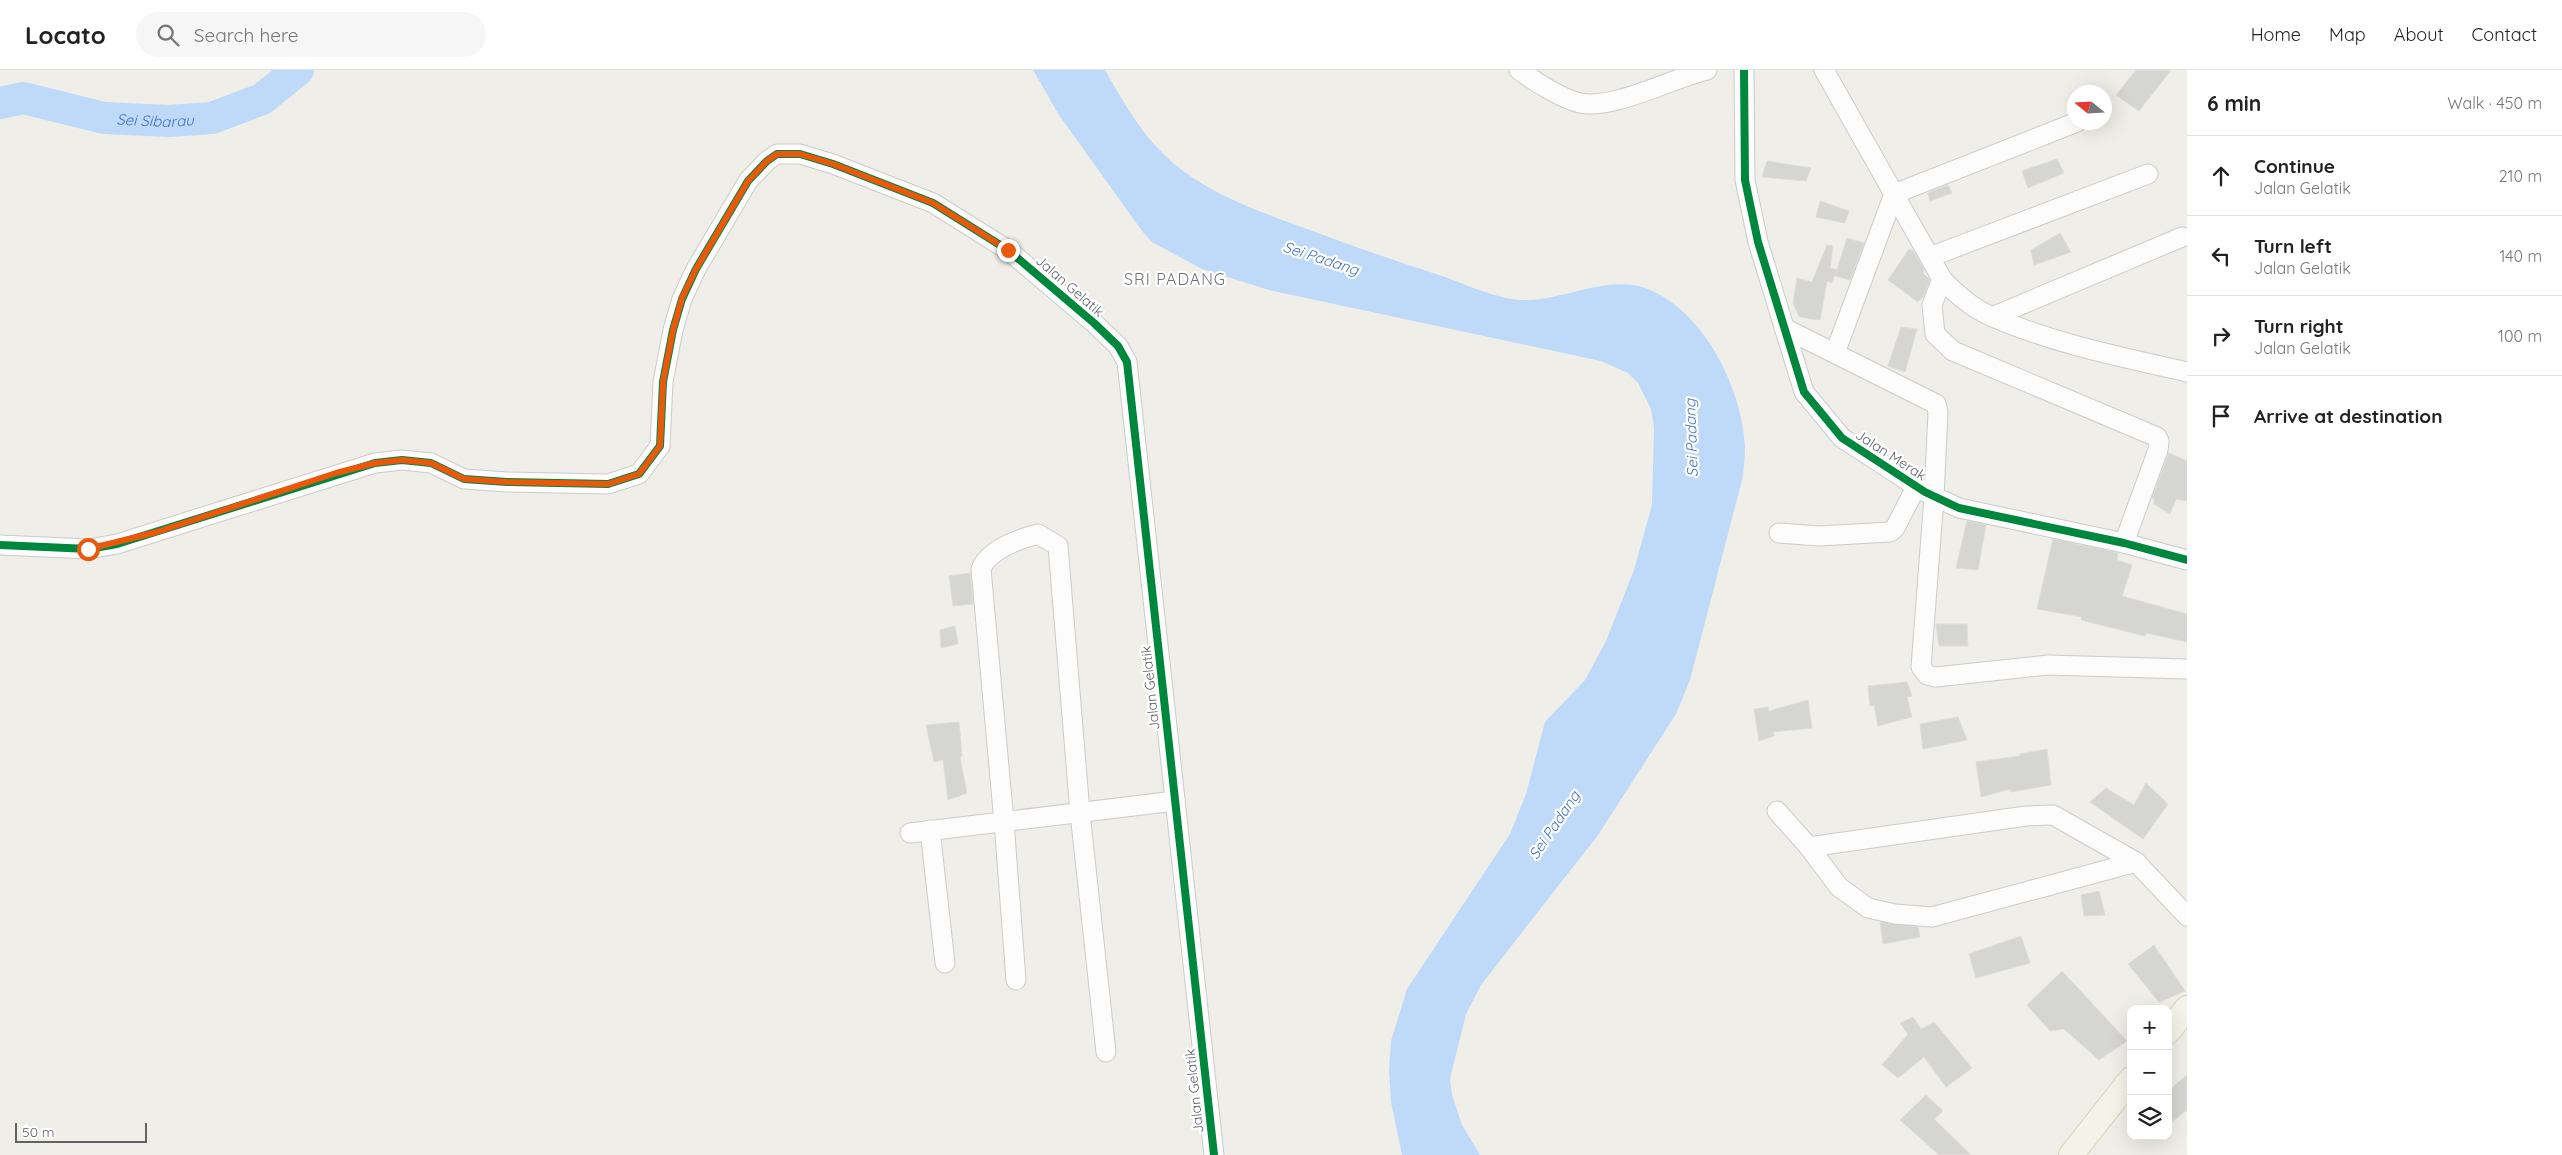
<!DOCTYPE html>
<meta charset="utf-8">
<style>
body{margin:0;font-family:Quicksand,sans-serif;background:#f6f6f6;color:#222}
.controls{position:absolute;right:15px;bottom:15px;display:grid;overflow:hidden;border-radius:10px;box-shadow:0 5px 20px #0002}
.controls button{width:45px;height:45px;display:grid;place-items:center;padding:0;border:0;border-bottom:1px solid #e0e0e0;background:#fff;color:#222;font:25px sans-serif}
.compass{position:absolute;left:2067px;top:15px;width:45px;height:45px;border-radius:50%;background:#fff;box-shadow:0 5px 20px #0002;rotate:288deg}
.scale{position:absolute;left:15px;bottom:12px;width:132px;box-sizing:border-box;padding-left:5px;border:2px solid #5f6268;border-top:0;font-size:14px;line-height:18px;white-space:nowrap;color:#5f6268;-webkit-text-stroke:4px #fff;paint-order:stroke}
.stop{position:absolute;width:15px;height:15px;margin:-11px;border:4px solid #ea580c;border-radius:50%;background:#fff}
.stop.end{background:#ea580c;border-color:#fff;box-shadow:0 1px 5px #0008}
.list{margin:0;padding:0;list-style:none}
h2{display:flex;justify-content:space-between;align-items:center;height:65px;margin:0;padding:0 20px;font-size:21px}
h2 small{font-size:16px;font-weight:400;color:#767676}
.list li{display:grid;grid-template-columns:32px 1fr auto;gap:15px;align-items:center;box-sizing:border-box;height:80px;padding:0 20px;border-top:1px solid #e0e0e0}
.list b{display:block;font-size:19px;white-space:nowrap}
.list p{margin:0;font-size:16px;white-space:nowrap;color:#767676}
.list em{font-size:16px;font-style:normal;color:#767676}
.icon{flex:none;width:28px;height:28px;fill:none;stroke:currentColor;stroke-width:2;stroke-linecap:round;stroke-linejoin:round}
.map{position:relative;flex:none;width:2187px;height:1085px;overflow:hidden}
header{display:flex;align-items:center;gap:30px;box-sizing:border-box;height:70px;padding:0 25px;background:#fff;border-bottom:1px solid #e0e0e0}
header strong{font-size:24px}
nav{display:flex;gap:28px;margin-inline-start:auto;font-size:18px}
.search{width:350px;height:45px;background:#f6f6f6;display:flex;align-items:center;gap:12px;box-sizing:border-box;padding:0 18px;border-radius:28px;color:#767676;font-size:19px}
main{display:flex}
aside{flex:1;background:#fff}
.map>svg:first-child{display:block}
</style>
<header>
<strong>Locato</strong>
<div class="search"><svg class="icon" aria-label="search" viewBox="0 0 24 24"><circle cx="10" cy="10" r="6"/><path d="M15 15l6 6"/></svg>Search here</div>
<nav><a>Home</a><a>Map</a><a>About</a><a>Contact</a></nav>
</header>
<main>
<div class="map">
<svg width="2187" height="1085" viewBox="0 0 2187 1085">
<rect width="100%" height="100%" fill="#efeee9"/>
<path fill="#bfd9f8" d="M1033,0H1105C1126,37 1147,74 1182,100C1216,126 1256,140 1296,155C1342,172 1389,189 1436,204C1463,213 1493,228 1521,230C1563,232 1609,202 1650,220C1705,243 1742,319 1745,376C1745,386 1744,396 1743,406L1690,610L1676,644L1598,765L1481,915L1466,944L1450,1009L1452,1025L1462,1055L1480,1085H1402L1391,1032L1389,1001L1391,971L1407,919L1510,764L1526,724L1545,652L1585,610L1606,571L1634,500L1652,435L1654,358L1651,339L1638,313L1628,303L1601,291L1269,220L1202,199L1152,172L1142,161L1059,45Z"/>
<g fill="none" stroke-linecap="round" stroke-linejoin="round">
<path stroke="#bfd9f8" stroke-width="32" id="s1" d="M0,33L23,28L104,48L169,51L212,48L262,29L298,0"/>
</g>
<g fill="#d5d5d2" stroke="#deddd8">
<polygon points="2136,0 2171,0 2139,41 2116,25"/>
<polygon points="2057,89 2064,103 2028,118 2022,101"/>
<polygon points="1767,91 1811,98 1806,111 1762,107"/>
<polygon points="1948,115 1952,123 1930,131 1928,123"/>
<polygon points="1820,131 1849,141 1845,153 1816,147"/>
<polygon points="2060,163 2071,182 2034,195 2031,180"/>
<polygon points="1847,168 1864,173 1850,210 1835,206"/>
<polygon points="1827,175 1833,176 1830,198 1837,200 1832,213 1827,211 1820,250 1799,247 1793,233 1797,208 1812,212"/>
<polygon points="1909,179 1913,181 1924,199 1923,203 1930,210 1923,227 1918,232 1888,210"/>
<polygon points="1901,257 1917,259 1905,302 1888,296"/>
<polygon points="2169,383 2187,391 2187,431 2176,429 2170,444 2154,434 2154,429 2152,428"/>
<polygon points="1967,451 1986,455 1978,500 1956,498"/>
<polygon points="2053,469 2118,483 2117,490 2132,495 2122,526 2187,544 2187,572 2146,563 2145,566 2081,550 2082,547 2037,539"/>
<polygon points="970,503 973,534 953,536 949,506"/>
<polygon points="1936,554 1967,554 1968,576 1939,576"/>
<polygon points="955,556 958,574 941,578 940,560"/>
<polygon points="1907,612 1912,626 1907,627 1912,647 1878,656 1874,635 1870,636 1868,616"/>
<polygon points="1808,630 1812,658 1773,662 1774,666 1759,671 1754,639 1768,637 1769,641"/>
<polygon points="1958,647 1967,670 1923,679 1920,654"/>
<polygon points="959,652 962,686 960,687 967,723 948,730 943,690 934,692 926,655"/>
<polygon points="2047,679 2051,715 2011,722 2010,719 1981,727 1976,692 2020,686 2020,684"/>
<polygon points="2146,713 2168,734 2143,769 2090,732 2106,718 2134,735"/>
<polygon points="2099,821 2105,845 2084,846 2081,825"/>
<polygon points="1880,852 1918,857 1920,867 1883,874"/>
<polygon points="2021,866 2030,893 1976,908 1969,884"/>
<polygon points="2154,875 2185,921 2159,932 2128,894"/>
<polygon points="2062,901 2127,971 2099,990 2064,959 2050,961 2027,935"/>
<polygon points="1913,947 1921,959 1934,952 1972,998 1946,1017 1924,987 1898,1008 1882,995 1908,964 1900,953"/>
<polygon points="2187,1005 2187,1040 2168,1055 2168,1021"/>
<polygon points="1926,1025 1943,1041 1934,1049 1971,1085 1939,1085 1900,1050"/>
</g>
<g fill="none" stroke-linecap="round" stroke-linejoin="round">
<defs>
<g id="minor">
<path d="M1519,0C1534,11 1562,29 1580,33C1613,40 1673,8 1707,0"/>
<polyline points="1744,0 1745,110 1758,172 1804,322 1842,368 1925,422 1959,438 2124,473 2187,490"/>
<path d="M1824,0L1942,209C1956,224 1973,239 1993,247C2055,274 2122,287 2187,302"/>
<polyline points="1930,187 2148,104"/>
<polyline points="1942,209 1932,235 1935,264 1953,281 2157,367 2159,371 2158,380 2124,473"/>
<polyline points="1992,247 2182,167"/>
<polyline points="1784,258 1936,334 1938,342 1934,427 1921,597 1927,605 1936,607 2048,595 2187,599"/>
<polyline points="1835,283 1894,124 2077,52"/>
<polyline points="1779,463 1819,466 1890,462 1895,458 1916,417"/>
<polyline points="0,475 89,479 117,474 375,393 402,390 431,393 464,409 507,412 608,414 639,404 660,376 663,312 673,260 682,229 696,199 748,111 767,91 777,84 800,84 833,94 933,133 1008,180 1094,253 1118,276 1127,292 1214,1085"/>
<polyline points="1777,741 1809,777 1839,817 1868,838 1895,844 1932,847 2136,792"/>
<polyline points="930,760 945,893"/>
<polyline points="910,763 1175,731"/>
<polyline points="1809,777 2026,746 2053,745 2136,792 2187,846"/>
<path d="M1016,910L1004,752L981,499C988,480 1019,469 1038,464L1058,476L1080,743L1106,982"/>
</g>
<g id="major">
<polyline points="2168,962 2187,938"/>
<polyline points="2071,1085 2131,1009"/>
</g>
</defs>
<use href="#minor" stroke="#cbcbca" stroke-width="21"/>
<use href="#major" stroke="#d7d2b6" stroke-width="26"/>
<use href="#minor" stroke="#fdfcfc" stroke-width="19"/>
<use href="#major" stroke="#f4f3e9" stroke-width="24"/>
<defs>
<g id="cycleway">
<polyline points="1744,0 1745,110 1758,172 1804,322 1842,368 1925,422 1959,438 2124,473 2187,490"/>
<polyline points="0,475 89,479 117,474 375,393 402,390 431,393 464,409 507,412 608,414 639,404 660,376 663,312 673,260 682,229 696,199 748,111 767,91 777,84 800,84 833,94 933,133 1008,180 1094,253 1118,276 1127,292 1214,1085"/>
</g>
</defs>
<use href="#cycleway" stroke="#fff" stroke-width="11"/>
<use href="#cycleway" stroke="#00873e" stroke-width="8"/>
</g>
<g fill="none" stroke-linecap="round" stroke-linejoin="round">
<polyline stroke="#ea580c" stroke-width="6" points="88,479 157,462 336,403 375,393 402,390 431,393 464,409 507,412 608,414 639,404 660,376 663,312 673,260 682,228 696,199 748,111 767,91 777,84 800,84 833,94 933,133 1008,180"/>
</g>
<g text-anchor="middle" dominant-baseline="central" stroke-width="4.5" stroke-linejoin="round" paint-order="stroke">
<g font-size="14" fill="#5f6268" stroke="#fff">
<text transform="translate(1070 216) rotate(41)">Jalan Gelatik</text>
<text transform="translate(1891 385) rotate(33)">Jalan Merak</text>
<text transform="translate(1150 618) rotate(-96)">Jalan Gelatik</text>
<text transform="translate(1194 1021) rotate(-96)">Jalan Gelatik</text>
</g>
<g font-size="15" font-style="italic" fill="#4372c0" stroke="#fff">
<text stroke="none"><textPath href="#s1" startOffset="158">Sei Sibarau</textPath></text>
<text transform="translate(1321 188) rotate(18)">Sei Padang</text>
<text transform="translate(1691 368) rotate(-92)">Sei Padang</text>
<text transform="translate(1554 755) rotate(-56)">Sei Padang</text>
</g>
<g font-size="16" letter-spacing="1" fill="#6f747a" stroke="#fff">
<text x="1175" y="209">SRI PADANG</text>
</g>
</g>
</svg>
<div class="controls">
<button>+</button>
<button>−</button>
<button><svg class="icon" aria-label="layers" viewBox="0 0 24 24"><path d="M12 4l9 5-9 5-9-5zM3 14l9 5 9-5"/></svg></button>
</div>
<svg class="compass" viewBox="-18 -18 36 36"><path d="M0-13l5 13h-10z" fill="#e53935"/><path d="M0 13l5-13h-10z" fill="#767676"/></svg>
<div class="scale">50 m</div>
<div class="stop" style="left:88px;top:479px"></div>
<div class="stop end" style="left:1008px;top:180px"></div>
</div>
<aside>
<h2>6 min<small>Walk · 450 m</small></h2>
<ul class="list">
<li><svg class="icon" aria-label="ahead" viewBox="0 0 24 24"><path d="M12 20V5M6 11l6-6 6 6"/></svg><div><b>Continue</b><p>Jalan Gelatik</p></div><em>210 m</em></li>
<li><svg class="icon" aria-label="left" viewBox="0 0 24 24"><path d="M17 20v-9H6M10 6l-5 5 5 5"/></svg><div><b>Turn left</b><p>Jalan Gelatik</p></div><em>140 m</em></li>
<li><svg class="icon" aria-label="right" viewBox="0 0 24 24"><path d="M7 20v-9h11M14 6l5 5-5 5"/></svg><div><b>Turn right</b><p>Jalan Gelatik</p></div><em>100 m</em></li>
<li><svg class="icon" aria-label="arrive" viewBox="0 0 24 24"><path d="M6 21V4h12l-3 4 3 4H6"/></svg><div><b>Arrive at destination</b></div></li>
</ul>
</aside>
</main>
